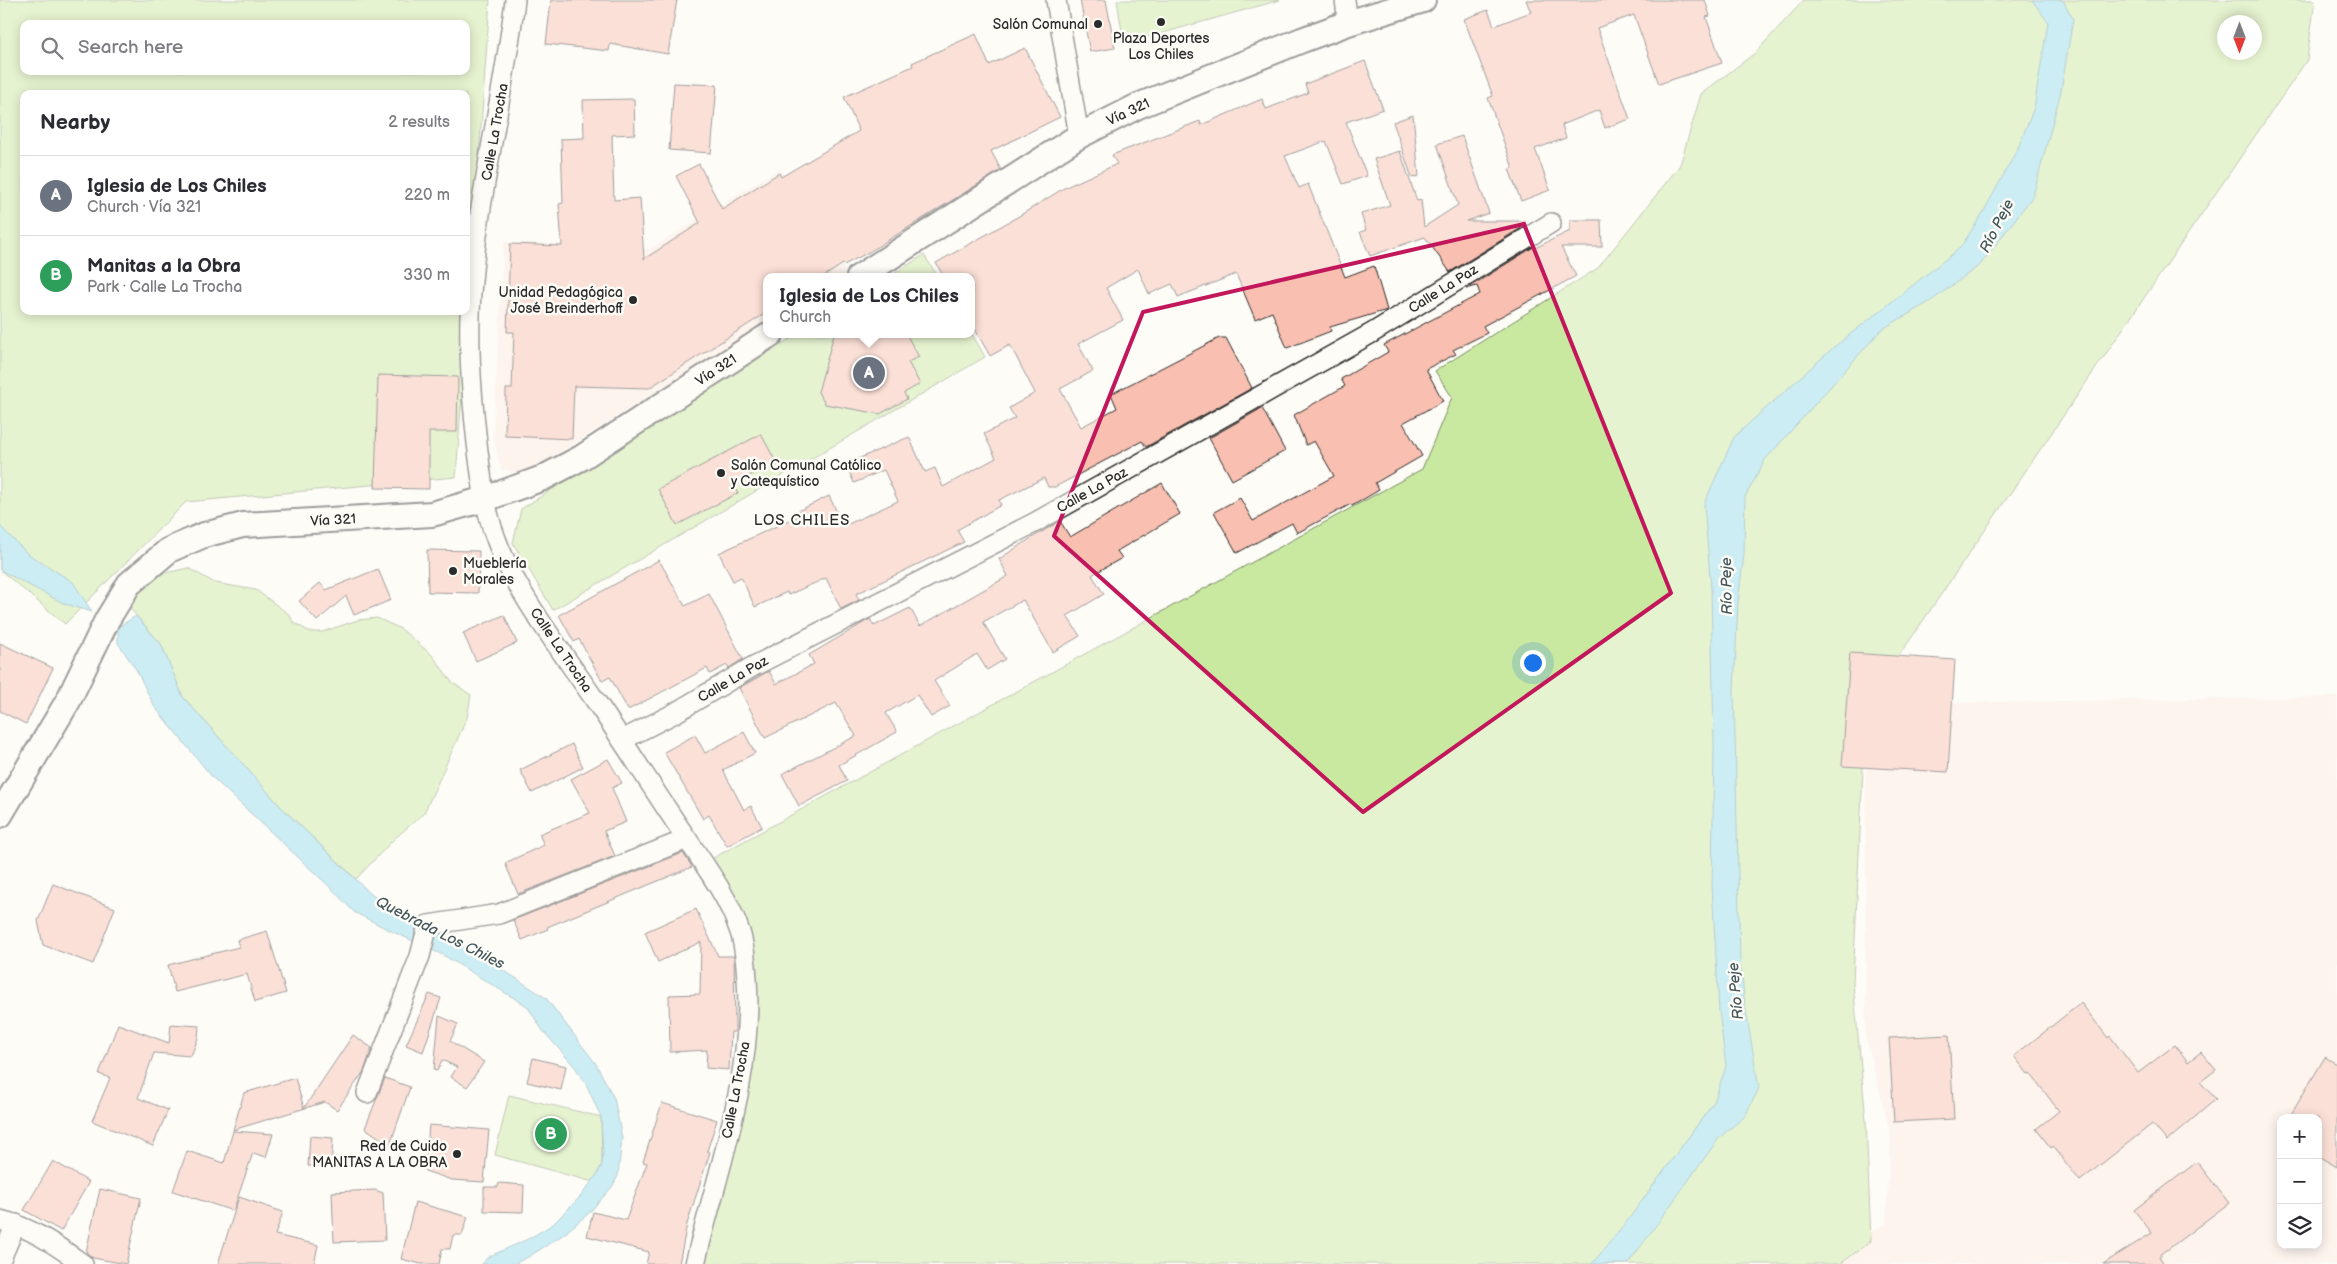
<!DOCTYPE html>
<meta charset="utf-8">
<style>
body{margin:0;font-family:"Balsamiq Sans",sans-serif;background:#f2f2f3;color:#2b2b33}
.controls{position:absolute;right:15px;bottom:15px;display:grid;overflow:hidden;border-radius:10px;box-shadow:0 2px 12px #0003}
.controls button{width:45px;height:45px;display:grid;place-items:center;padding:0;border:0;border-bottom:1px solid #e1e1e2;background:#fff;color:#2b2b33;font:25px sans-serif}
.compass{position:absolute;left:2217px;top:15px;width:45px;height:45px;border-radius:50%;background:#fff;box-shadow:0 2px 12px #0003;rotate:180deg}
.you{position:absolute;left:1532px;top:662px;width:18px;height:18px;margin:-12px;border:4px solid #fff;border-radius:50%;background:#1a73e8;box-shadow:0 0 0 8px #1a73e833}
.badge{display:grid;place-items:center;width:32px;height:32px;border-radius:50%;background:#b45309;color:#fff;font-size:16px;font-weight:700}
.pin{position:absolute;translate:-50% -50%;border:2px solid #fff;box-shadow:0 1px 5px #0006}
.popup{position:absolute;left:763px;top:273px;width:212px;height:65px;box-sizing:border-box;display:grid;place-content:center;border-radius:10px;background:#fff;filter:drop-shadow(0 1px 4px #0005);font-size:16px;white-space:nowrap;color:#7c7c81}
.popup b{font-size:19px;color:#2b2b33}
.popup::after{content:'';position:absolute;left:50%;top:100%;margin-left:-10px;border:10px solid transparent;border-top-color:#fff}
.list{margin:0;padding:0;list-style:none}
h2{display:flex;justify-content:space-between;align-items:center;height:65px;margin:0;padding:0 20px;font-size:21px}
h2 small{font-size:16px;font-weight:400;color:#7c7c81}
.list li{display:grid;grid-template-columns:32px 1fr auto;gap:15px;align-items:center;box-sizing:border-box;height:80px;padding:0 20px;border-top:1px solid #e1e1e2}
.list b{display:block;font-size:19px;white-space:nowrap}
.list p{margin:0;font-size:16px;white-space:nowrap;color:#7c7c81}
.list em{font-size:16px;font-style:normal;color:#7c7c81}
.icon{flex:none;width:28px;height:28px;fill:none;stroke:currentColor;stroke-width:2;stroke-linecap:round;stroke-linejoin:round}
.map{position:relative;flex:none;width:2337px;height:1264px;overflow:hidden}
.search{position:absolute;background:#fff;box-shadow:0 2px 12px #0003;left:20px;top:20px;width:450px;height:55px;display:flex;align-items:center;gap:12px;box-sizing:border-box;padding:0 18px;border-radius:10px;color:#7c7c81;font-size:19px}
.panel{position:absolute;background:#fff;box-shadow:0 2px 12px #0003;left:20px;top:90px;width:450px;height:225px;border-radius:10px}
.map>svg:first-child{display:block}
</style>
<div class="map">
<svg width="2337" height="1264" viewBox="0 0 2337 1264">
<rect width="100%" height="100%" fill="#fdfcf7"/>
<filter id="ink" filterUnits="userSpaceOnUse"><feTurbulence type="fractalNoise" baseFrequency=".02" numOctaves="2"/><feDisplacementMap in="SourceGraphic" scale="10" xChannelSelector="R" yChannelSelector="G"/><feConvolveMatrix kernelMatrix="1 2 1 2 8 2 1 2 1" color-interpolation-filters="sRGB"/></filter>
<g filter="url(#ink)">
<g fill="#fceae2" fill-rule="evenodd">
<polygon points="780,168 846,272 839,277 766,277 766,322 526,474 501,469 493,436 504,242 650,249"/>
<path d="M2337,697V1264H1820L1886,1223L1891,1136L1866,1038V704ZM2281,1118H2318V1245H2281Z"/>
</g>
<g fill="#c9e9a1" stroke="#7a8a66" fill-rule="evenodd">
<path d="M0,0H490L456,477L186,502L65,624L0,570ZM24,24H466V71H24ZM24,94H466V311H24Z"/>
<polygon points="1117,0 1280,0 1124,44"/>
<path d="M1804,0H2315L2307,60L1866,704L1853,982L1866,1121L1871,1241L1840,1264H695L746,1053L735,921L704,863L1422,469L1452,397L1435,371L1598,268L1680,165L1701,94L1755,53ZM2224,22H2254V52H2224Z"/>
<polygon points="924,255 938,277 889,277"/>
<polygon points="798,334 972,334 985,357 553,610 513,543 521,509"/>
<polygon points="188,568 215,583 256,590 290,615 293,622 310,632 322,632 358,620 377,618 401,629 432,655 452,682 471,695 467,718 424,813 394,839 356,879 282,808 183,697 161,644 121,598 152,576"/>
<polygon points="509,1095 601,1117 602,1164 593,1182 495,1155"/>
</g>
<g fill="#8fdcee" stroke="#6795a0">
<polygon points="2032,0 2063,0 2073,19 2061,91 2033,196 1980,265 1931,301 1881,330 1765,460 1745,497 1744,555 1738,603 1734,690 1740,960 1745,1005 1759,1088 1745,1116 1719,1138 1628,1264 1592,1264 1628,1220 1714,1102 1726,1066 1719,1011 1712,887 1714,745 1711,589 1704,504 1734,437 1834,347 1960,248 1984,211 2018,148 2034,108 2048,22"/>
<polygon points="0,526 28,554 73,582 92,612 65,604 0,570"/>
<polygon points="136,616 161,644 183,697 282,808 372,895 511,975 546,998 596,1064 614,1098 622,1138 618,1176 612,1187 589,1213 564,1234 530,1256 514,1264 482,1264 488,1257 528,1239 553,1224 581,1196 598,1173 602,1164 603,1151 601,1117 585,1082 575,1067 543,1031 527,1006 443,955 387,929 354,912 331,888 213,778 154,706 137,671 118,643 118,627"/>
</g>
<g fill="#f9bfb0" stroke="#2b2b2b">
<polygon points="551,0 677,0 668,54 610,44 609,51 546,44"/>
<polygon points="1080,0 1106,0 1115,48 1090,52"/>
<polygon points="1526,0 1705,0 1710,16 1706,17 1722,63 1659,84 1634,15 1597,28 1630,119 1605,128 1599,110 1562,125 1566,138 1535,149 1550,190 1521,201 1509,169 1513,168 1488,98 1493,96 1464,19 1488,10 1494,26 1531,12"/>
<polygon points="976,34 989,65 1025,48 1060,117 991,151 1001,170 869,252 844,265 843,264 823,277 766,277 766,313 649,388 574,386 572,439 505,436 506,389 512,389 514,332 507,332 510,244 562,246 559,204 563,203 561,139 584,138 583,100 634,99 635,134 612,135 614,200 640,198 644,259 700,223 676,176 699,164 722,209 779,173 781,177 859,131 844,97 913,66 912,63"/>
<polygon points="1365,61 1383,109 1346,122 1367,176 1343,184 1326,141 1285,156 1299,188 1308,184 1345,277 1374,266 1387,310 1330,327 1331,331 1287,348 1272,312 1255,319 1236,274 1178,297 1172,284 1149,294 1138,269 1106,288 1123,320 1078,344 1093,371 1060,389 1081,427 1117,408 1111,394 1219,338 1226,338 1252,388 1146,447 1142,441 1055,487 1048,487 1044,478 999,500 1001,505 957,530 964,542 856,594 859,600 841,609 826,578 788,595 787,592 755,607 741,577 733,581 719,553 800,515 798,511 829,496 844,526 898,501 884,470 854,483 846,464 909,437 925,472 935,468 943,487 996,458 984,434 1015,418 1009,408 1035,393 1010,345 990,356 972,324 972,277 944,277 936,263 1019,216 1064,188 1117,164 1112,155 1200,121 1201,125 1262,99 1266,109 1308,93 1305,84"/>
<polygon points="674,83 717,85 711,153 669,150"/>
<polygon points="1413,115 1419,176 1412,178 1393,122"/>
<polygon points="1462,136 1489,213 1466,221 1525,221 1526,225 1450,272 1425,237 1370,256 1360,232 1366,230 1361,214 1390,205 1374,159 1400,151 1417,201 1421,200 1424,227 1458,205 1437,144"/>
<polygon points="1570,220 1601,220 1602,247 1561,247 1576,276 1483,326 1487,333 1453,350 1456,354 1426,369 1443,401 1403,423 1422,456 1375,483 1379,490 1352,506 1351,504 1297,533 1292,523 1237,553 1214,512 1240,498 1253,521 1334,476 1314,441 1306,445 1294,415 1345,386 1341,379 1388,352 1384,345 1480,294 1477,286 1466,289 1535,246 1535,248 1570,231"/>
<polygon points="834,334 906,334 919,357 908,362 920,384 904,393 907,399 880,414 825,404 818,392"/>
<polygon points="378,375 458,377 457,432 429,432 429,489 375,488"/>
<polygon points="1262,408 1285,451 1232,480 1209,438"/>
<polygon points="761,434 776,462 733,484 738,493 677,525 658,489"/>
<polygon points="1162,483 1180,514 1117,551 1122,558 1092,575 1104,594 1067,616 1080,636 1053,652 1023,600 983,622 1005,659 987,670 977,654 934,681 950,706 931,717 917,695 886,713 897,732 839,765 847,781 799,806 782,774 856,736 836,703 765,738 739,688 769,671 776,684 814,664 809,655 870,619 874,626 910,608 920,626 1008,576 999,559 1030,539 1060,521 1070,537"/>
<polygon points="427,550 479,551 478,593 428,592"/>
<polygon points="659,560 685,606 709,594 743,659 729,668 727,665 710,674 707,668 628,710 610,677 602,681 579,639 574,642 559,615"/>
<polygon points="378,569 391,600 354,615 346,596 317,621 299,601 320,583 326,590"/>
<polygon points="504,615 517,643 476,661 463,633"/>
<polygon points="0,643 53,668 26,724 0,711"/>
<polygon points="1850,653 1955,660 1948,772 1842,766"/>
<polygon points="744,732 755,753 723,770 744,810 751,806 762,827 727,846 709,815 703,819 664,752 695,735 705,753"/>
<polygon points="572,744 583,767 532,793 520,770"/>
<polygon points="608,759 622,783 612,788 626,822 604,831 615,856 518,894 505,863 544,845 539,834 590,813 571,779"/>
<polygon points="683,853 692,867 547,927 548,929 522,940 513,920"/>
<polygon points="53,884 115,908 93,964 43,945 38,921"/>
<polygon points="696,909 718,956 734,956 735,1027 735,1032 731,1032 729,1070 706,1068 707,1050 670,1052 669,995 700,994 701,942 658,962 645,932"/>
<polygon points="267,931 286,993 255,1002 247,974 175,992 168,965 239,947 237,940"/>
<polygon points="429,994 441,998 423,1052 406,1045"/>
<polygon points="2081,1003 2108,1038 2110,1036 2138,1073 2175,1045 2188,1062 2201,1052 2216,1070 2200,1082 2216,1099 2167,1141 2152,1124 2080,1181 2053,1146 2051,1148 2036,1129 2059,1111 2030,1073 2028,1074 2014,1056"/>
<polygon points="439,1016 458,1024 450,1041 484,1062 467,1087 451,1077 457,1067 442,1060 437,1071 434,1070"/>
<polygon points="118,1024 169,1043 171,1024 199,1026 198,1038 191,1056 154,1053 138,1098 168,1110 153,1146 92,1121 110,1078 99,1074"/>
<polygon points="353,1035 372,1048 364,1071 337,1110 325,1102 233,1130 244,1093 295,1078 304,1108"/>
<polygon points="1949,1035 1954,1119 1894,1122 1889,1038"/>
<polygon points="2325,1057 2337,1064 2337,1167 2318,1156 2318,1118 2289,1118"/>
<polygon points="533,1058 566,1066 561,1090 527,1082"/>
<polygon points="385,1078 410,1087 390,1145 365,1128"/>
<polygon points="662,1103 717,1120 707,1151 710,1152 687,1224 679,1264 646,1264 649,1252 587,1236 593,1212 626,1220 647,1163 643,1162"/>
<polygon points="429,1125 489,1130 484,1182 452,1180 425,1171"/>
<polygon points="233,1131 273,1134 266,1157 253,1153 233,1211 173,1191 187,1151 224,1163"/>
<polygon points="310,1136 333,1138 331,1167 308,1166"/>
<polygon points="53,1161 89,1182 61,1231 24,1210"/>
<polygon points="2197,1162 2229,1203 2159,1256 2164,1264 2103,1264 2152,1233 2134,1210"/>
<polygon points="499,1183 524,1185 523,1212 484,1211 484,1187 498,1187"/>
<polygon points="100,1189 141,1198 126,1264 93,1258 86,1252"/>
<polygon points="375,1190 383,1193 385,1240 334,1242 332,1192"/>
<polygon points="239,1197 283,1212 275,1235 318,1245 314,1264 218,1264"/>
<polygon points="415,1202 468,1217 462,1235 453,1235 450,1249 442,1249 439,1264 421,1264 401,1259"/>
</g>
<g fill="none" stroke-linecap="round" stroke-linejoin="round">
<defs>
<g id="minor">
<path d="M515,0C504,94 480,187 472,281C467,335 471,389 477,443C481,474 484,506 495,536C514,591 564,654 597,703C628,748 656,794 687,839C707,868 729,899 740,932C745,947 746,964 747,979C754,1076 717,1171 695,1264"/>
<polyline points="1056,0 1079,136"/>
<polyline points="1345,0 1348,23"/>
<polyline points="622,740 673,714 752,667 1034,523 1372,333 1551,223"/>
<polyline points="367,1093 420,956 428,925 499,914 687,839"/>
<path d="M0,1220C31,1227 57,1246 83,1264"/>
<polyline points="0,1261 16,1224"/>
</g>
<g id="tertiary">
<polyline points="859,277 1079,136 1138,106 1302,40 1348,23 1423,0"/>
<polyline points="0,815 68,701 107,620 129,584 169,550 204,535 243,525 432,514 485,499 543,478 581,458 771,334"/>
</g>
</defs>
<use href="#minor" stroke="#2b2b2b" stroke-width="22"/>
<use href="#tertiary" stroke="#2b2b2b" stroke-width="28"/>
<use href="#minor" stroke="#fdfcf7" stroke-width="19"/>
<use href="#tertiary" stroke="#fdfcf7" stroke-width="24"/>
</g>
</g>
<path d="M0 0H2337V1264H0ZM1524,224L1671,593L1363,812L1054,536L1143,312Z" fill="#fdfcf7" fill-opacity=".55" fill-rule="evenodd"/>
<path fill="none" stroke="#c2185b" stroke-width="4" stroke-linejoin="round" d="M1524,224L1671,593L1363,812L1054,536L1143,312Z"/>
<g fill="#2b2b2b" stroke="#fdfcf7" stroke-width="2">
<circle cx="1161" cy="22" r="5"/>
<circle cx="1098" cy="24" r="5"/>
<circle cx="633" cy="300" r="5"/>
<circle cx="721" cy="473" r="5"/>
<circle cx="453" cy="571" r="5"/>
<circle cx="457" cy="1154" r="5"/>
</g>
<g text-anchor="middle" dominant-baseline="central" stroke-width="5" stroke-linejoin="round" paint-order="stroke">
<g font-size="14" fill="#2b2b2b" stroke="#fdfcf7" text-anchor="end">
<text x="1088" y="24">Salón Comunal</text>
<text x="1161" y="38" text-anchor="middle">Plaza Deportes<tspan x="1161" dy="16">Los Chiles</tspan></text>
<text x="623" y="292">Unidad Pedagógica<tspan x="623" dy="16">José Breinderhoff</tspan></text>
<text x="731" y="465" text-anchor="start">Salón Comunal Católico<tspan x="731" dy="16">y Catequístico</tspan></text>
<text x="463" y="563" text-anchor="start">Mueblería<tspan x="463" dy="16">Morales</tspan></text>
<text x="447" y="1146">Red de Cuido<tspan x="447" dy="16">MANITAS A LA OBRA</tspan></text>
</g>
<g font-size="14" fill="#2b2b2b" stroke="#fdfcf7">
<text transform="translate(1128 112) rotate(-25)">Vía 321</text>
<text transform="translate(495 132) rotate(-80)">Calle La Trocha</text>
<text transform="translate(1443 289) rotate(-32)">Calle La Paz</text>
<text transform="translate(716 370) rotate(-33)">Vía 321</text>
<text transform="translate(1092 490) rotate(-29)">Calle La Paz</text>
<text transform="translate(333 520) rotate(-3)">Vía 321</text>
<text transform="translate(561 650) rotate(56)">Calle La Trocha</text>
<text transform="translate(733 679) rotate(-30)">Calle La Paz</text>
<text transform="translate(736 1090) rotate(-79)">Calle La Trocha</text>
</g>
<g font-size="15" font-style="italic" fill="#44575c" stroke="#fdfcf7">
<text transform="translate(1997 226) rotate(-63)">Río Peje</text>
<text transform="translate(1727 586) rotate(-91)">Río Peje</text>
<text transform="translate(440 933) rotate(27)">Quebrada Los Chiles</text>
<text transform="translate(1736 991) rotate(-95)">Río Peje</text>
</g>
<g font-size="15" letter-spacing="1" fill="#2b2b2b" stroke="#fdfcf7">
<text x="802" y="520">LOS CHILES</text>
</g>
</g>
</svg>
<div class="controls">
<button>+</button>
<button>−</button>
<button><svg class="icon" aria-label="layers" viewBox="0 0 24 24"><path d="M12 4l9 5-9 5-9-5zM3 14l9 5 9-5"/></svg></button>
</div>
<svg class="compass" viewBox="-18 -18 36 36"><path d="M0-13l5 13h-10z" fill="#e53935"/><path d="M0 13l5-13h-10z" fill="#7c7c81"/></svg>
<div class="you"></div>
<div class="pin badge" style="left:869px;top:373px;background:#6b7280">A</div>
<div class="popup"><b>Iglesia de Los Chiles</b>Church</div>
<div class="pin badge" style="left:551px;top:1134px;background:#2e9e5b">B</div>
<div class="search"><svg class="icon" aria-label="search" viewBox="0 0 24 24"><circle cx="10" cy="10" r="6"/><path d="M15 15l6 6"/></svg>Search here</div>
<section class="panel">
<h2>Nearby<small>2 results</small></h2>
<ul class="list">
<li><span class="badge" style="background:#6b7280">A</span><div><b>Iglesia de Los Chiles</b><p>Church · Vía 321</p></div><em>220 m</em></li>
<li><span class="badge" style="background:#2e9e5b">B</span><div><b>Manitas a la Obra</b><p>Park · Calle La Trocha</p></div><em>330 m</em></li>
</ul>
</section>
</div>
